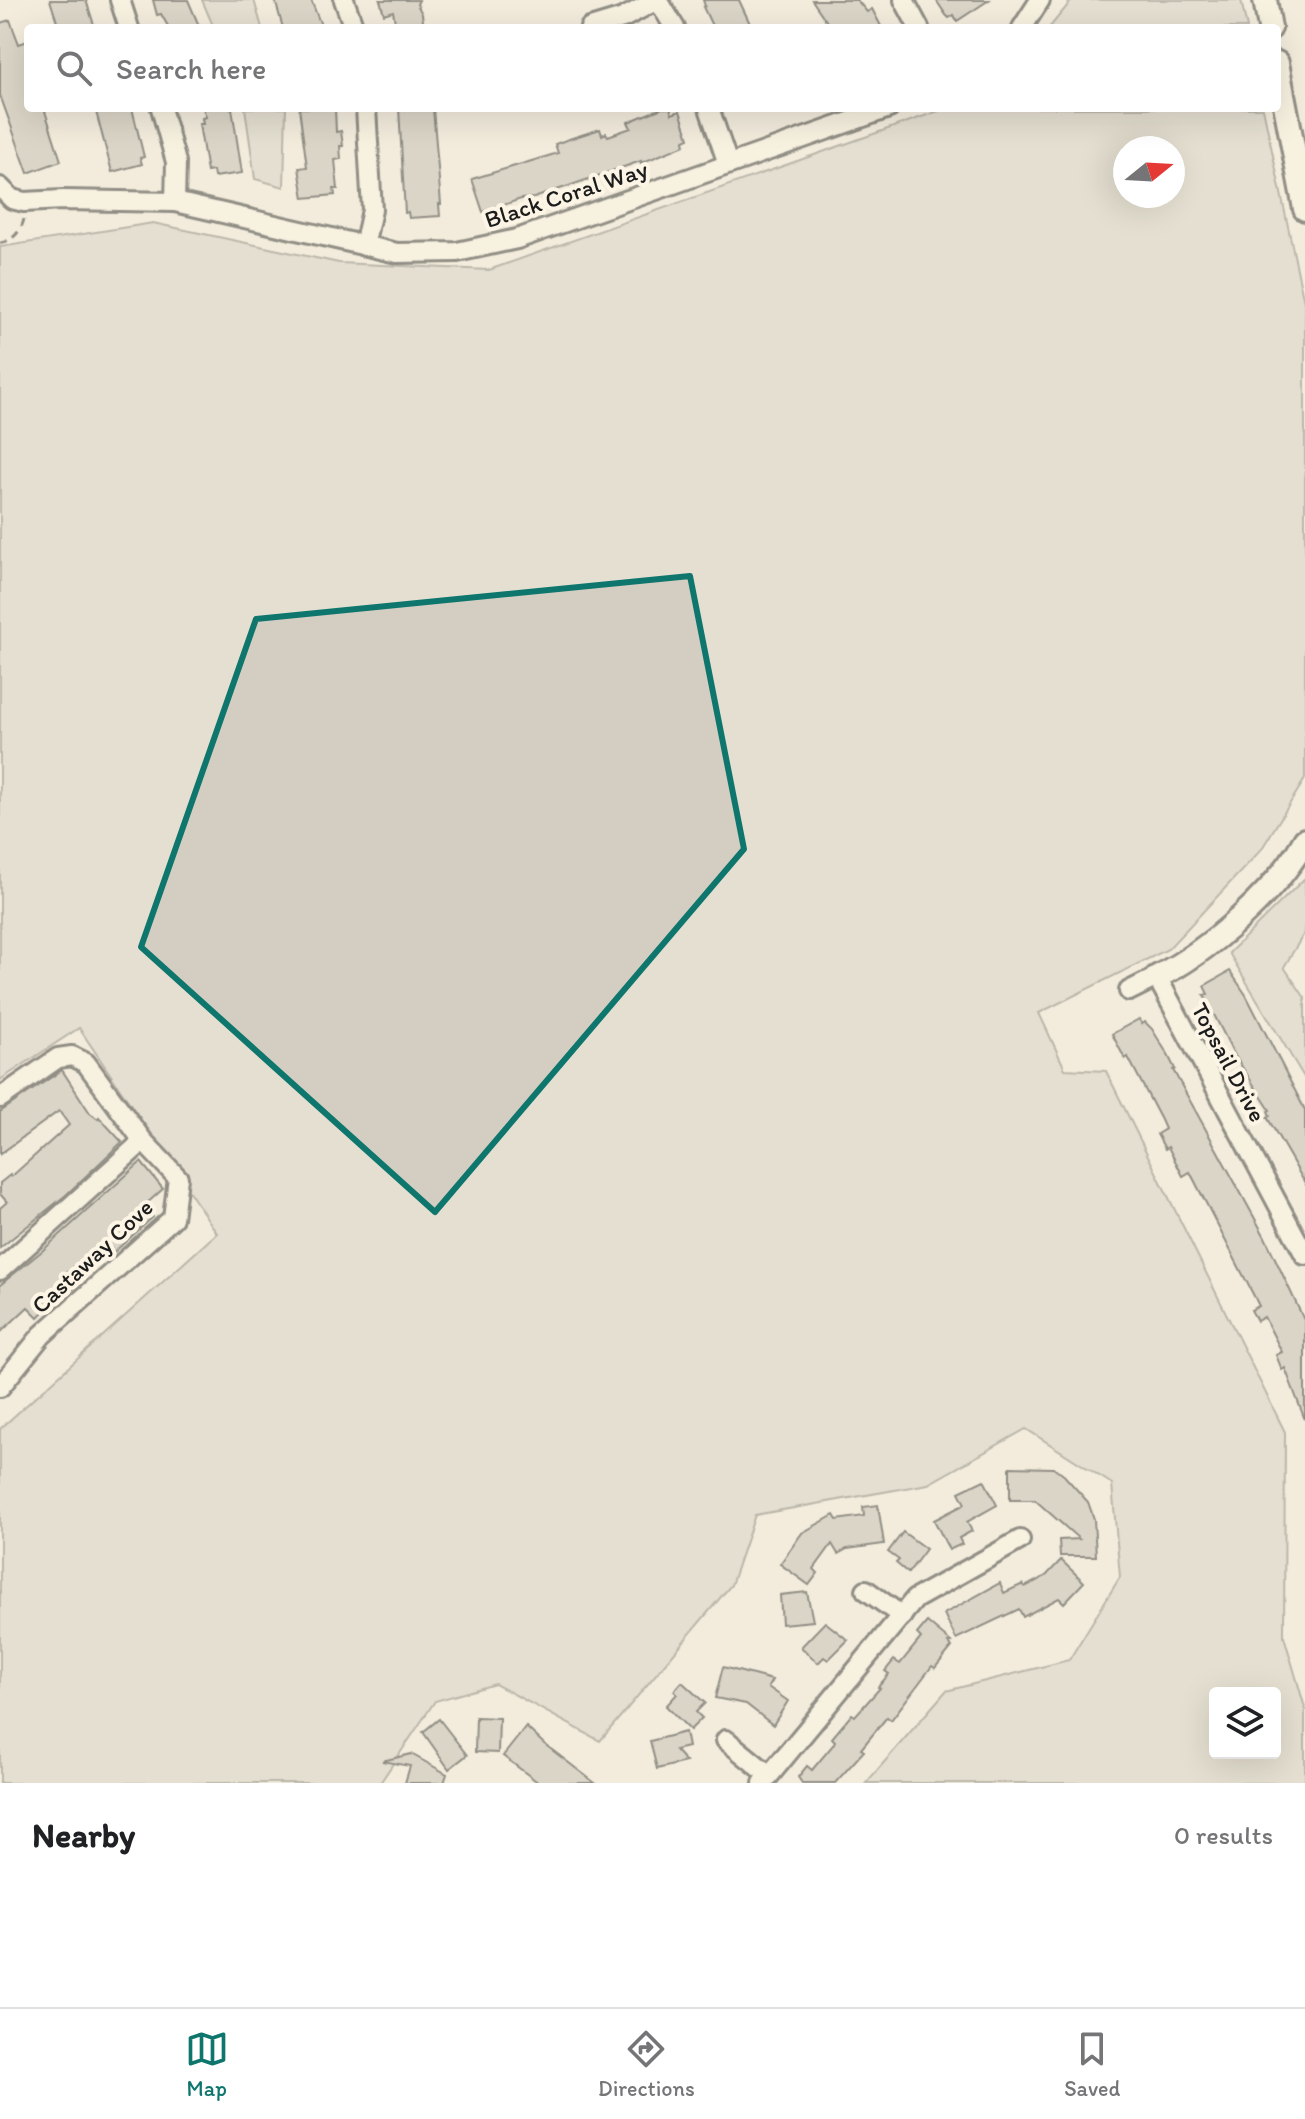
<!DOCTYPE html>
<style>
body{margin:0;font-family:Itim,sans-serif;background:#f6f6f6;color:#202124}
.controls{position:absolute;right:24px;bottom:24px;display:grid;overflow:hidden;border-radius:8px;box-shadow:0 8px 32px #0002}
.controls button{width:72px;height:72px;display:grid;place-items:center;padding:0;border:0;border-bottom:2px solid #e0e0e0;background:#fff;color:#202124;font:40px sans-serif}
.compass{position:absolute;left:1113px;top:136px;width:72px;height:72px;border-radius:50%;background:#fff;box-shadow:0 8px 32px #0002;rotate:72deg}
.list{margin:0;padding:0;list-style:none}
h2{display:flex;justify-content:space-between;align-items:center;height:104px;margin:0;padding:0 32px;font-size:34px}
h2 small{font-size:26px;font-weight:400;color:#757577}
.icon{flex:none;width:44px;height:44px;fill:none;stroke:currentColor;stroke-width:2;stroke-linecap:round;stroke-linejoin:round}
.map{position:relative;flex:none;width:1305px;height:1783px;overflow:hidden}
.search{position:absolute;background:#fff;box-shadow:0 8px 32px #0002;left:24px;right:24px;top:24px;height:88px;display:flex;align-items:center;gap:20px;box-sizing:border-box;padding:0 28px;border-radius:8px;color:#757577;font-size:30px}
.sheet{height:224px;background:#fff}
nav{display:flex;justify-content:space-around;align-items:center;box-sizing:border-box;height:112px;border-top:2px solid #e0e0e0;background:#fff;font-size:22px;color:#757577}
nav a{display:grid;justify-items:center;gap:4px}
nav .on{color:#0f766e}
.map>svg:first-child{display:block}
</style>
<div class="map">
<svg width="1305" height="1783" viewBox="0 0 1305 1783">
<rect width="100%" height="100%" fill="#f3ecdd"/>
<filter id="ink" filterUnits="userSpaceOnUse"><feTurbulence type="fractalNoise" baseFrequency=".0125" numOctaves="2"/><feDisplacementMap in="SourceGraphic" scale="16" xChannelSelector="R" yChannelSelector="G"/><feConvolveMatrix kernelMatrix="1 2 1 2 8 2 1 2 1" color-interpolation-filters="sRGB"/></filter>
<g filter="url(#ink)">
<g fill="#d3cec1" stroke="#78756e" stroke-width="2" fill-rule="evenodd">
<polygon points="202,0 254,0 262,28 214,28"/>
<polygon points="1072,0 1241,0 1247,28 1049,28"/>
<polygon points="245,108 286,108 284,187 255,179"/>
<path d="M947,108H1263L1305,307V779L1261,850L1168,949L1039,1013L1065,1069L1106,1071L1285,1432L1284,1636L1305,1708V1783H866L946,1691L1069,1660L1120,1577L1112,1484L1026,1429L928,1484L755,1515L731,1585L600,1741L495,1684L435,1701L380,1783H0V1429L217,1233L79,1028L0,1080V247L153,223L339,263L489,270ZM1125,148H1173V196H1125ZM1215,1693H1275V1753H1215Z"/>
<polygon points="1305,878 1305,932 1284,967 1305,998 1305,1079 1229,953"/>
</g>
<g fill="#beb9ae" stroke="#1c1c1c" stroke-width="2">
<polygon points="50,0 86,0 95,28 59,28"/>
<polygon points="153,0 188,0 200,28 169,28 161,14 157,15"/>
<polygon points="275,0 311,0 322,28 283,28"/>
<polygon points="380,0 419,0 417,4 422,14 424,28 396,28 393,11 384,14"/>
<polygon points="703,0 739,0 752,28 713,28 703,7 705,6"/>
<polygon points="812,0 857,0 867,12 872,9 882,28 831,28"/>
<polygon points="936,0 989,0 957,21 954,15 949,18 946,15"/>
<polygon points="10,20 19,44 28,41 28,108 44,108 61,161 28,173 0,95 0,23"/>
<polygon points="95,108 132,108 144,157 140,158 142,164 112,172"/>
<polygon points="203,108 232,108 242,173 214,177 213,171 207,172 199,124 203,124 202,118 206,117"/>
<polygon points="299,108 335,108 336,132 341,131 343,146 340,146 341,159 335,160 338,189 334,189 335,195 304,198 299,168 307,167"/>
<polygon points="399,108 433,108 441,204 439,204 440,216 409,218 408,212 405,213"/>
<polygon points="662,108 670,108 672,114 680,111 689,138 684,140 685,145 641,163 641,161 534,198 521,199 483,212 472,179 558,153 555,144 569,139 600,129 602,135 606,133 608,136 631,128 628,122"/>
<polygon points="1230,971 1246,995 1305,1110 1305,1183 1267,1117 1270,1116 1268,1111 1270,1110 1235,1056 1204,995 1208,994 1204,986"/>
<polygon points="1139,1019 1142,1024 1145,1022 1152,1029 1168,1055 1175,1069 1173,1070 1265,1237 1305,1322 1305,1420 1285,1368 1282,1370 1276,1355 1282,1352 1264,1317 1257,1321 1251,1310 1259,1306 1255,1298 1190,1172 1183,1176 1168,1147 1165,1149 1157,1134 1165,1129 1161,1120 1128,1057 1125,1059 1112,1034"/>
<polygon points="62,1070 90,1113 98,1119 99,1117 122,1142 66,1195 0,1248 0,1208 7,1202 0,1194 0,1183 10,1175 11,1177 69,1125 59,1111 0,1154 0,1112"/>
<polygon points="141,1162 163,1189 145,1205 153,1217 114,1252 105,1241 68,1272 78,1285 63,1297 60,1295 38,1317 28,1307 0,1333 0,1285 42,1251"/>
<polygon points="1010,1467 1053,1468 1061,1472 1088,1502 1094,1519 1096,1556 1060,1556 1059,1540 1079,1539 1035,1500 1010,1500"/>
<polygon points="984,1480 997,1505 967,1522 972,1531 959,1538 962,1544 949,1550 934,1520 965,1504 959,1492"/>
<polygon points="878,1505 884,1544 847,1549 838,1554 832,1544 814,1569 818,1573 809,1585 780,1564 802,1533 834,1515 837,1520 864,1516 863,1507"/>
<polygon points="903,1532 926,1549 908,1573 896,1563 899,1560 888,1552"/>
<polygon points="1061,1560 1084,1582 1064,1603 1059,1598 1023,1617 1019,1609 956,1639 944,1614 1000,1583 1004,1593 1023,1584 1025,1587 1046,1576"/>
<polygon points="807,1592 813,1621 782,1624 780,1595"/>
<polygon points="825,1622 848,1640 828,1660 824,1657 818,1663 801,1647"/>
<polygon points="927,1622 951,1642 948,1643 952,1647 935,1668 932,1666 891,1720 887,1717 861,1749 864,1751 835,1783 802,1783 798,1777 807,1766 812,1770 833,1745 835,1741 832,1738 852,1714 855,1716 880,1688 878,1687 889,1674 885,1671 894,1660 900,1664 921,1638 917,1634"/>
<polygon points="723,1667 772,1680 768,1687 788,1701 773,1725 746,1704 715,1698"/>
<polygon points="682,1682 705,1703 696,1712 702,1718 690,1730 666,1706 677,1694 674,1691"/>
<polygon points="476,1717 499,1718 498,1753 475,1752"/>
<polygon points="439,1719 467,1755 449,1769 423,1732"/>
<polygon points="526,1727 543,1743 595,1783 539,1783 503,1756"/>
<polygon points="685,1732 688,1747 675,1750 686,1762 657,1769 650,1741"/>
<polygon points="411,1754 447,1774 444,1783 405,1783 410,1766 382,1761"/>
</g>
<g fill="none" stroke-linecap="round" stroke-linejoin="round">
<defs>
<g id="minor">
<polyline points="120,0 129,28"/>
<polyline points="344,0 354,28"/>
<polyline points="658,0 675,28"/>
<polyline points="904,0 919,28"/>
<polyline points="590,28 623,18 657,0"/>
<polyline points="1022,28 1040,0"/>
<polyline points="161,108 176,162 175,202"/>
<polyline points="709,108 728,164"/>
<polyline points="0,187 12,199 24,202 63,200 175,202 397,253 457,252 517,239 889,108"/>
<polyline points="364,246 372,210 366,108"/>
<polyline points="1129,991 1157,977 1305,1255"/>
<polyline points="0,1098 58,1058 72,1056 86,1063 143,1141 178,1178 173,1218 42,1335 0,1387"/>
<polyline points="0,1270 143,1141"/>
<polyline points="866,1590 902,1616"/>
<polyline points="726,1740 769,1775"/>
<polyline points="763,1783 915,1599 1020,1540"/>
</g>
<g id="tertiary">
<polyline points="1265,0 1270,28"/>
<polyline points="1277,63 1305,209"/>
<path d="M1157,977C1209,951 1276,892 1305,840"/>
</g>
</defs>
<use href="#minor" stroke="#1c1c1c" stroke-width="24"/>
<use href="#tertiary" stroke="#1c1c1c" stroke-width="28"/>
<path stroke="#1c1c1c" stroke-width="3" stroke-dasharray="8 6" stroke-linecap="butt" d="M0,243C12,241 21,232 24,219"/>
<use href="#minor" stroke="#fcf5e5" stroke-width="18"/>
<use href="#tertiary" stroke="#fcf5e5" stroke-width="22"/>
</g>
</g>
<path d="M0 0H1305V1783H0ZM690,576L744,849L435,1212L141,947L256,619Z" fill="#f3ecdd" fill-opacity=".55" fill-rule="evenodd"/>
<path fill="none" stroke="#0f766e" stroke-width="6" stroke-linejoin="round" d="M690,576L744,849L435,1212L141,947L256,619Z"/>
<g text-anchor="middle" dominant-baseline="central" stroke-width="8" stroke-linejoin="round" paint-order="stroke">
<g font-size="24" fill="#1c1c1c" stroke="#fcf5e5">
<text transform="translate(566 194) rotate(-18)">Black Coral Way</text>
<text transform="translate(1229 1062) rotate(62)">Topsail Drive</text>
<text transform="translate(92 1256) rotate(-43)">Castaway Cove</text>
</g>
</g>
</svg>
<div class="controls">
<button><svg class="icon" aria-label="layers" viewBox="0 0 24 24"><path d="M12 4l9 5-9 5-9-5zM3 14l9 5 9-5"/></svg></button>
</div>
<svg class="compass" viewBox="-18 -18 36 36"><path d="M0-13l5 13h-10z" fill="#e53935"/><path d="M0 13l5-13h-10z" fill="#757577"/></svg>
<div class="search"><svg class="icon" aria-label="search" viewBox="0 0 24 24"><circle cx="10" cy="10" r="6"/><path d="M15 15l6 6"/></svg>Search here</div>
</div>
<section class="sheet">
<h2>Nearby<small>0 results</small></h2>
<ul class="list">
</ul>
</section>
<nav>
<a class="on"><svg class="icon" aria-label="map" viewBox="0 0 24 24"><path d="M3 6l6-2 6 2 6-2v14l-6 2-6-2-6 2zM9 4v14M15 6v14"/></svg>Map</a>
<a><svg class="icon" aria-label="directions" viewBox="0 0 24 24"><path d="M12 3l9 9-9 9-9-9zM9 14v-3h6M13 9l2 2-2 2"/></svg>Directions</a>
<a><svg class="icon" aria-label="saved" viewBox="0 0 24 24"><path d="M7 4h10v16l-5-4-5 4z"/></svg>Saved</a>
</nav>
